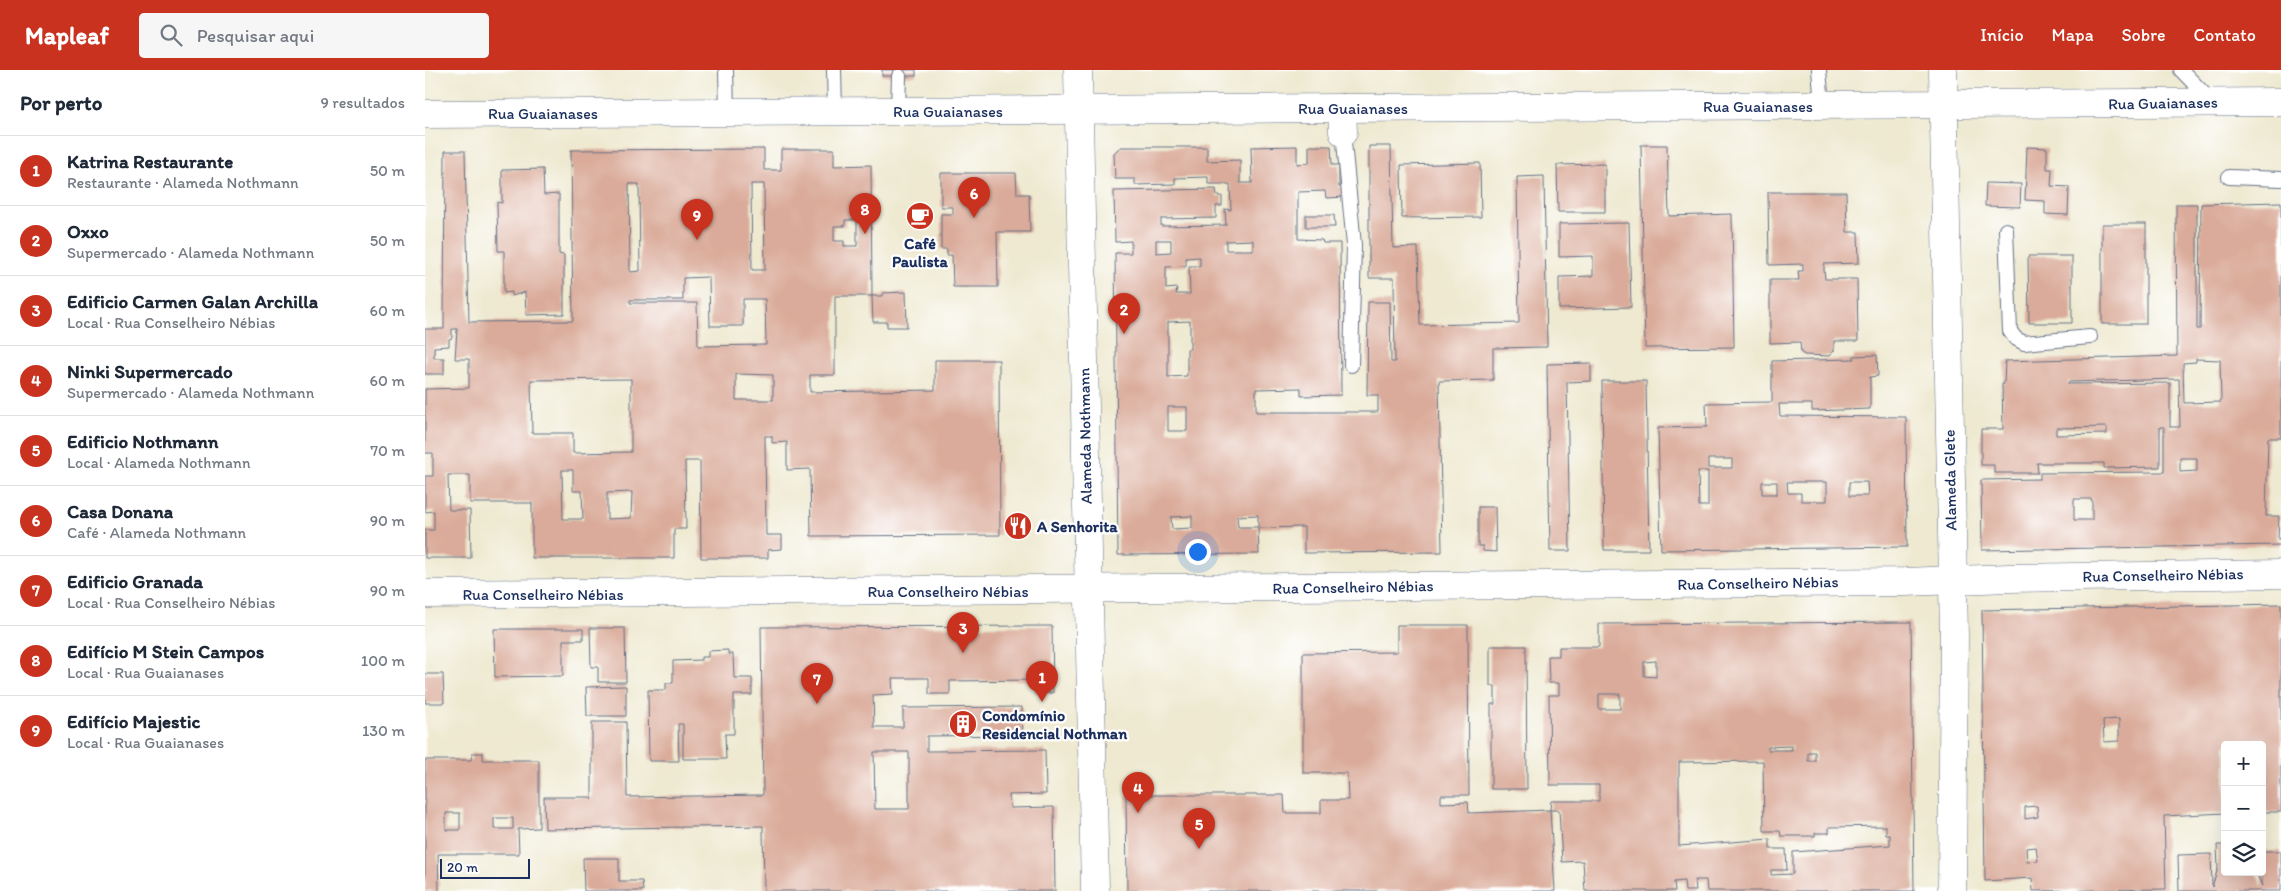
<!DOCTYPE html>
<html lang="pt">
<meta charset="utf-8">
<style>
body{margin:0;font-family:Itim,sans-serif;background:#f6f6f7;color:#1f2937}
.controls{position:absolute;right:15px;bottom:15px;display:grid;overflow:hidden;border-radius:5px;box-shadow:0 5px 20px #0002}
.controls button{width:45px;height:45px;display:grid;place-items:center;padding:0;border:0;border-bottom:1px solid #e0e1e3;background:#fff;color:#1f2937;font:25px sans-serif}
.scale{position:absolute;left:15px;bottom:12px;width:90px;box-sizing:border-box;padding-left:5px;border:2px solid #1b2f5e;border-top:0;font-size:14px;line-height:18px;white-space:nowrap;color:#1b2f5e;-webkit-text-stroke:4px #fff;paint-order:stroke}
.you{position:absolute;left:772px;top:481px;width:18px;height:18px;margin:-12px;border:4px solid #fff;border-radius:50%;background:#1a73e8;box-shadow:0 0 0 8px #1a73e833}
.badge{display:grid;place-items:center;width:32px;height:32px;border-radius:50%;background:#c8321e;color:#fff;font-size:16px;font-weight:700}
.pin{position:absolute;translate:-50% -41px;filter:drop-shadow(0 1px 2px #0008)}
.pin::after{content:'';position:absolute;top:26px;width:18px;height:15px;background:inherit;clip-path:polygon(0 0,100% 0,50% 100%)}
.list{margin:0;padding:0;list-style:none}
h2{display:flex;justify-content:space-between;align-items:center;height:65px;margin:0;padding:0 20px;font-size:21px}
h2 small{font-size:16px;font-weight:400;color:#747a83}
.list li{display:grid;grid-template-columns:32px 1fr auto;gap:15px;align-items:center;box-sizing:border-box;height:70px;padding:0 20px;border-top:1px solid #e0e1e3}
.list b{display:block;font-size:19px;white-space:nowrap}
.list p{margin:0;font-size:16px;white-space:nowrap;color:#747a83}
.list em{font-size:16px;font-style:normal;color:#747a83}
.icon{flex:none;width:28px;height:28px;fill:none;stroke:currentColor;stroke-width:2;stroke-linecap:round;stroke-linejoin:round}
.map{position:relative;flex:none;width:1856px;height:821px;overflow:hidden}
header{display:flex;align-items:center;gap:30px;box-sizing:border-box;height:70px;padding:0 25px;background:#c8321e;color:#fff}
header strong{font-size:24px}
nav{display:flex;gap:28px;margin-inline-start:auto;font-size:18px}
.search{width:350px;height:45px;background:#f6f6f7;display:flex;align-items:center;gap:12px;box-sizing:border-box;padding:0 18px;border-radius:5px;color:#747a83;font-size:19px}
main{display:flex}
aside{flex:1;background:#fff}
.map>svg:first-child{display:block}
</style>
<header>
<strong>Mapleaf</strong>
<div class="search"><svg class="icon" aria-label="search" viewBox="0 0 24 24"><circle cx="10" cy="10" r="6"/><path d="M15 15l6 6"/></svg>Pesquisar aqui</div>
<nav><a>Início</a><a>Mapa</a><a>Sobre</a><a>Contato</a></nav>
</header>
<main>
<aside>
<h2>Por perto<small>9 resultados</small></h2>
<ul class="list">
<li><span class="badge">1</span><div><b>Katrina Restaurante</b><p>Restaurante · Alameda Nothmann</p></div><em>50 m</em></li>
<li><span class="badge">2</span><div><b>Oxxo</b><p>Supermercado · Alameda Nothmann</p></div><em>50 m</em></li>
<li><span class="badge">3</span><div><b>Edificio Carmen Galan Archilla</b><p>Local · Rua Conselheiro Nébias</p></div><em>60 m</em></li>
<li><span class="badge">4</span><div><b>Ninki Supermercado</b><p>Supermercado · Alameda Nothmann</p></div><em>60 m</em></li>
<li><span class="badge">5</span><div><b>Edificio Nothmann</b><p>Local · Alameda Nothmann</p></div><em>70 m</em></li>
<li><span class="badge">6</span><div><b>Casa Donana</b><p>Café · Alameda Nothmann</p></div><em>90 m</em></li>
<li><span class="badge">7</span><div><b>Edificio Granada</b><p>Local · Rua Conselheiro Nébias</p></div><em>90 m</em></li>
<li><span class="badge">8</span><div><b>Edifício M Stein Campos</b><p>Local · Rua Guaianases</p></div><em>100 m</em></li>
<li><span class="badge">9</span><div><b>Edifício Majestic</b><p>Local · Rua Guaianases</p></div><em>130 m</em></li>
</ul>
</aside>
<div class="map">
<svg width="1856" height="821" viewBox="0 0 1856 821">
<rect width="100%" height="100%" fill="#fff"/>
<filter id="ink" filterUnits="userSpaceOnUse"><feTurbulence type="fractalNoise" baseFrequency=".02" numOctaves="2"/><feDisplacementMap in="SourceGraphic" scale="10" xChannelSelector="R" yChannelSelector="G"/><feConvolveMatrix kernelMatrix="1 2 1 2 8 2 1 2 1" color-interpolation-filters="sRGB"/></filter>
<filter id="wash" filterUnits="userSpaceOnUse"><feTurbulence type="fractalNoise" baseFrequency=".0096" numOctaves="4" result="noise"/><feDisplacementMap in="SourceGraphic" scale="20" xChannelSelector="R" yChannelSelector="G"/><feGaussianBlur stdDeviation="1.12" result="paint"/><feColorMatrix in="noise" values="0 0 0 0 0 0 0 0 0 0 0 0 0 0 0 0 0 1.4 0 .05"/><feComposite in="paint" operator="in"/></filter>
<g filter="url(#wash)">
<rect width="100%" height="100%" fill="#eee9d0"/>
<g id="blocks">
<g fill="#daab9a" fill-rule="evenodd">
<rect x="457" y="0" width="34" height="6"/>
<polygon points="1216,75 1242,75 1244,146 1307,144 1309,277 1220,278"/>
<path d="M872,76V94L884,93V76H906L907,95H914V117H920V127L901,128L900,121L873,122V169L897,170L898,173H915L916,325L876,326V318L831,319V342H953V325H942L943,232H965L966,292H970L969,208H944V76H966L968,178L993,177L995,255L1094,253L1092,107L1119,106L1122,277L1068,278V310L1014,311L1017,482L879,483V457L833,458L834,484L693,485L690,183H706V171L690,172L689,121L791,119L792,126H797V136H791V148L736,149V156L801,155L800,139L806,140L805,114H783V107L750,108V114L710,115V109H690L689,83L695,77H782V91L815,90V113H827L826,77ZM731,170H746V182L731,183ZM828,170V180H801V171ZM775,187V196H764L765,224H751L752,218L741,219V197L761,196V188ZM765,251V279H762V306L743,307V252ZM743,337H762V361H743ZM833,445V457H813L812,446ZM767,446V458L747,459L746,447Z"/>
<polygon points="1602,77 1622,78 1622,99 1627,99 1626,116 1644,117 1643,145 1620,144 1620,131 1600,130"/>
<path d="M339,79V100H356V79H409V96L446,95L447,226H410V305H385V322L510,320V290H574L575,465L386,466L385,399L362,400V372L347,373V366H340L341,465H357V479L343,480V488H276L275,391H260L261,459H249V488H107V433H45V405H23L24,440H45L46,488H0V460H9V441L0,442V406H8V383H0V319L44,318V289H30L32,259H27V268L24,269V276L9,277V288H19V304H0V259H19L20,81H40L44,252L148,251L146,80ZM204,114H214L215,201L205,202ZM326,114H339L340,200H327ZM420,150H432V176H419V171H409V156H420ZM284,207L285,256H318V229H340L341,275L273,276L272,233H205V230H258V208ZM311,304L348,305V330H311ZM206,309V382L148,383V363H107L106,310ZM137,400H148V421H157L158,449H138ZM207,422L206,448L182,449V423Z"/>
<polygon points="1055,93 1056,147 977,148 976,95"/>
<polygon points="1180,94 1180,142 1133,142 1132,95"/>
<polygon points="118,99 119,125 134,124 134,184 139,185 139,244 101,245 100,222 87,226 87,222 79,223 79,181 73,181 72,132 77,133 77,100"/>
<polygon points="516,103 591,103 592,124 604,124 605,162 572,162 573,217 528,217 527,185 522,185 522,179 516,179 516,144 528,144 528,137 516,137"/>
<polygon points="1561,113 1596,114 1595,137 1560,136"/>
<polygon points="1343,122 1421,122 1422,162 1433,162 1434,193 1399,194 1399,200 1400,209 1432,209 1433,271 1409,271 1409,281 1404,286 1380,285 1376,283 1375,272 1345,273 1345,210 1374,210 1373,201 1378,201 1378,194 1344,195"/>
<path d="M1856,132V368H1843L1841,446H1854L1853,470H1856V475L1557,480L1556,410L1615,409V403L1739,402V357H1735V397L1679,398V393H1612L1613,403H1569V395H1556V359H1578L1577,314H1579L1580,291L1752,286L1751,134H1772V259H1775L1776,134ZM1771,289L1795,290L1796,332L1759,333L1758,293L1771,292ZM1754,309L1755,357H1745V313L1643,314V312ZM1682,357V364L1631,365V358ZM1755,388H1772V401L1755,402ZM1649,429H1667V450H1649Z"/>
<polygon points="881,145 909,145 910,157 881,157"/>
<polygon points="1204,153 1206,237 1134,239 1134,207 1168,206 1168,186 1134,187 1134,154"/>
<rect x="1677" y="154" width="44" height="100"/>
<polygon points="1603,186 1647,186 1647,253 1604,253"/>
<polygon points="481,222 482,257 462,257 462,252 448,252 447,226 458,226 458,223"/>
<path d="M1452,285L1453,306L1445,307V339L1387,341V334H1354L1355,346L1481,347L1482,477L1236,480L1233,358L1282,357L1281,333L1347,332V291L1429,289V286ZM1283,389H1307V398H1283ZM1273,401H1283V436H1274ZM1337,412H1352V424H1337ZM1362,412H1402V431H1376V423H1363ZM1424,412H1442L1443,426H1424Z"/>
<polygon points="1166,293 1166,311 1142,312 1145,481 1125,481 1122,294"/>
<polygon points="1177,311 1221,311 1224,480 1179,480"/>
<polygon points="1053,437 1070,437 1071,482 1058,481 1058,476 1053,476"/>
<path d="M1856,534V742H1837V675H1800V743L1739,746L1741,819L1608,821L1607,808L1560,811L1557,540ZM1694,649V671L1679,672L1678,650ZM1612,736L1613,747L1600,749V737ZM1611,777L1613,791L1602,792L1601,778Z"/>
<path d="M1486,552L1489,821H1282L1281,810H1270L1271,821H1260L1259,811L1249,812L1250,821H1160L1158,791L1137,792L1134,740H1125L1130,821H702L701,725H859L860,743H896V730H923L922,703H878V583L972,582V555H1043L1044,725H1016V733L1043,732L1044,743L1125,740L1126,731H1174V715H1125L1124,625H1134V613H1124L1123,586H1134V577H1174V554ZM1231,591V607L1219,606V592ZM1174,624H1195V639H1174ZM1367,676V680H1343V677ZM1383,682H1390V691H1383ZM1338,691L1339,761H1355L1356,766H1390V763H1404V757L1461,756V765H1465V775L1368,782V804L1346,805V800H1362L1361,779H1345V769L1254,776V692Z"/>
<path d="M627,556L628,623H610V610L525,611V624H504V608H467L468,624L448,625L449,657H478V638L597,637L598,665L502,666V681L620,680L621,724L584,725L585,738L629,737L630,821H339L338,756L120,759L119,727H165L167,730V652H201L202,727L338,725L336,557ZM449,682H484V739H450Z"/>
<polygon points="165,558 200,558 201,612 173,612 173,597 166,597"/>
<polygon points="69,559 158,559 158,570 138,570 138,606 70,607"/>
<polygon points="1065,576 1101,576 1102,719 1066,719 1066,634 1070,634 1070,616 1065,616"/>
<polygon points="303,580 303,584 308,584 309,608 327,608 327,625 309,625 309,664 300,664 301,689 258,689 258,654 253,654 254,691 224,691 223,620 241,620 241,613 248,613 248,591 276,590 276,587 283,587 283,581"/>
<polygon points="0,604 18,604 19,633 0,633"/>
<polygon points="201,616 201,646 162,646 161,617"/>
<path d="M47,683H58V690H114V758L93,759L94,784H13L14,821H0V690H46ZM21,743H35V760H21ZM69,748H88V759H69Z"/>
<polygon points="1792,775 1800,775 1800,802 1831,802 1837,816 1837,781 1856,781 1856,821 1754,821 1753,785 1786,784 1787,817 1793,798"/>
<polygon points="158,788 194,788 194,811 217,811 218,821 159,821"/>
</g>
</g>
</g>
<g filter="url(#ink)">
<use href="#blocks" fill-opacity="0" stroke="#657086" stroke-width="1"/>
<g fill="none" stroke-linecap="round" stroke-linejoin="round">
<defs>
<g id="lane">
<polyline points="301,0 302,42"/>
<polyline points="409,0 410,41"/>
<polyline points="1394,0 1397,35"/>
<polyline points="1756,0 1787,32"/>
<polyline points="473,41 474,6"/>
<polyline points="918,62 929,175 926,295"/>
<polyline points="1804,107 1856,109"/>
<polyline points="1581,160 1585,261 1590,268 1599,273 1665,267"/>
</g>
<g id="street">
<polyline points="653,0 670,821"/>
<polyline points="1518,0 1529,566 1527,821"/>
<polyline points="917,38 918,62"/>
<polyline points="0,44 1856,32"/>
<polyline points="0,524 1480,512 1584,508 1856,504"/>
</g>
</defs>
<use href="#lane" stroke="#657086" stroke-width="16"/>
<use href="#street" stroke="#657086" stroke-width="29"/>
<use href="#lane" stroke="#fff" stroke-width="14"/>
<use href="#street" stroke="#fff" stroke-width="28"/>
</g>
</g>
<defs>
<symbol id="cafe-disc" viewBox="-11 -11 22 22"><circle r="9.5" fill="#c8321e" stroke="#fff"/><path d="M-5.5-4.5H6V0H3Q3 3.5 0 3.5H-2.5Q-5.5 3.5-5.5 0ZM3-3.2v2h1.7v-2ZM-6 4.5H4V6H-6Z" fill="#fff"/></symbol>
<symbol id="restaurant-disc" viewBox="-11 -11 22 22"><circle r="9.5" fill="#c8321e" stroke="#fff"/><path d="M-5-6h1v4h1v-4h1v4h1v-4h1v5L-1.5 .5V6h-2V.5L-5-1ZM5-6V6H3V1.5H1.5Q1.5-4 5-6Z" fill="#fff"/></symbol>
<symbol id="building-disc" viewBox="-11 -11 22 22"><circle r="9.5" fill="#c8321e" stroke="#fff"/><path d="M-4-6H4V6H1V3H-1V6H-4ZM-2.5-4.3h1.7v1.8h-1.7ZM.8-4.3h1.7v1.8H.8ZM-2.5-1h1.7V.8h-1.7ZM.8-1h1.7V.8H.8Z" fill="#fff"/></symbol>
</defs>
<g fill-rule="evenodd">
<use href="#cafe-disc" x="479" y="130" width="32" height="32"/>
<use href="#restaurant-disc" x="577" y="440" width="32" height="32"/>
<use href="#building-disc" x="522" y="638" width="32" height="32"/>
</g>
<g text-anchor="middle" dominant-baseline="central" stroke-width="4.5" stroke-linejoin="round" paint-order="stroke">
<g font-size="16" fill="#1b2f5e" stroke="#fff">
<text transform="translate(1738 33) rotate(-1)">Rua Guaianases</text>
<text x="1333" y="36">Rua Guaianases</text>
<text x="928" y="38">Rua Guaianases</text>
<text x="523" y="41">Rua Guaianases</text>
<text x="118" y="43">Rua Guaianases</text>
<text transform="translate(660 366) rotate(-91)">Alameda Nothmann</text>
<text transform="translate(1525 410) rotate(-91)">Alameda Glete</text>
<text transform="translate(1738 505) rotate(-1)">Rua Conselheiro Nébias</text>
<text transform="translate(1333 513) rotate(-1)">Rua Conselheiro Nébias</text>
<text transform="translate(928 517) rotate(-1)">Rua Conselheiro Nébias</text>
<text x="523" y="521">Rua Conselheiro Nébias</text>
<text x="118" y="524">Rua Conselheiro Nébias</text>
</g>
<g font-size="16" font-weight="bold" fill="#1b2f5e" stroke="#fff" text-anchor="start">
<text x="495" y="173" text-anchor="middle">Café<tspan x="495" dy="18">Paulista</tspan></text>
<text x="612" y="456">A Senhorita</text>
<text x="557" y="645">Condomínio<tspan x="557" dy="18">Residencial Nothman</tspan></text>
</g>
</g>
</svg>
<div class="controls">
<button>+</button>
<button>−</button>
<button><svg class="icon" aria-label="layers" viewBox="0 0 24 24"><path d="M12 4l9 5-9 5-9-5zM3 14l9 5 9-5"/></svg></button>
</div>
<div class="scale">20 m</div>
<div class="you"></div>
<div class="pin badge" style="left:617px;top:632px">1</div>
<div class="pin badge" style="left:699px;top:264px">2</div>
<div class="pin badge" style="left:538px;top:583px">3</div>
<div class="pin badge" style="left:713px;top:743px">4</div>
<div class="pin badge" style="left:774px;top:779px">5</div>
<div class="pin badge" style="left:549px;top:148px">6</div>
<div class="pin badge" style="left:392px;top:634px">7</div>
<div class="pin badge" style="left:440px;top:164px">8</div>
<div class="pin badge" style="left:272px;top:170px">9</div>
</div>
</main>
